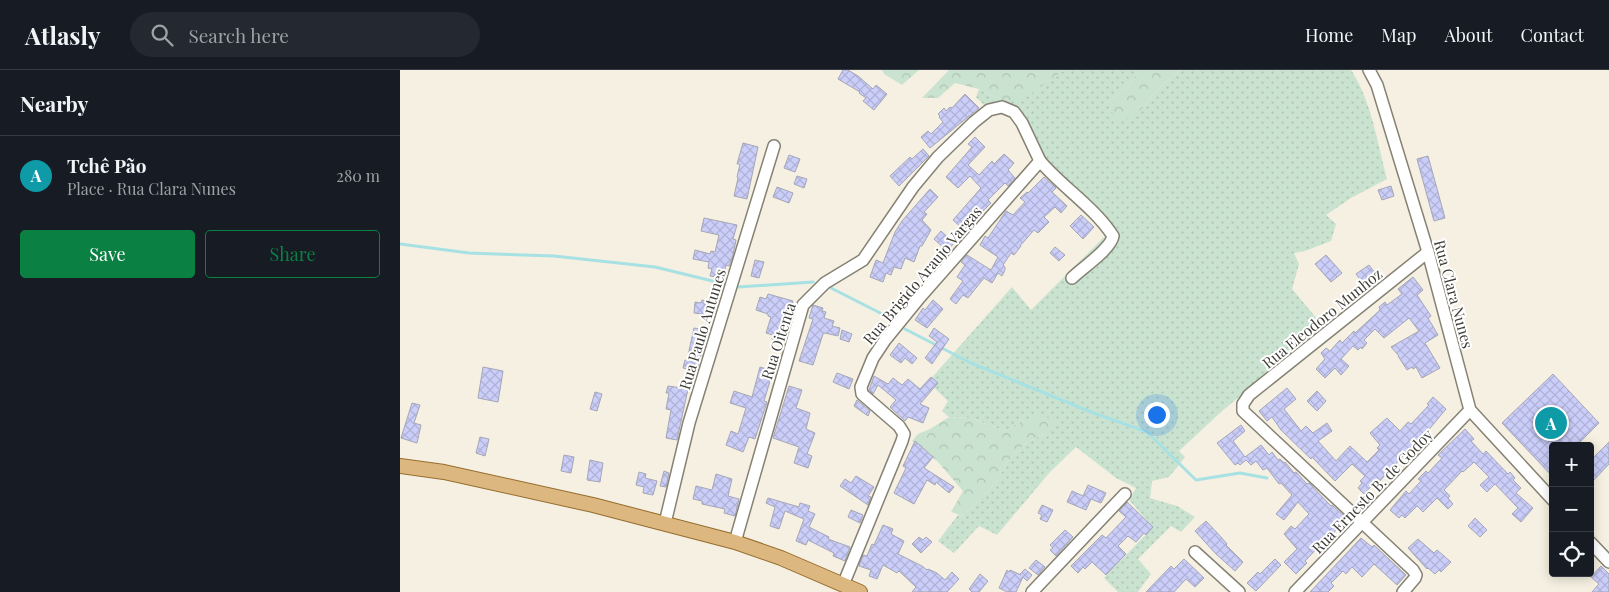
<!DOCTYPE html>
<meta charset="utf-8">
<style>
body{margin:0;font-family:"Playfair Display",serif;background:#242831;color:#f1f3f6}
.controls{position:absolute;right:15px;bottom:15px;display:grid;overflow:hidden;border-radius:5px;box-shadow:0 2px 12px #0003}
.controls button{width:45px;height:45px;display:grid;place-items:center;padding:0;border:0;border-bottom:1px solid #363941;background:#171b24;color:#f1f3f6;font:25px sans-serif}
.you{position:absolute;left:756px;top:344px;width:18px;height:18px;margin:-12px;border:4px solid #fff;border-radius:50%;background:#1a73e8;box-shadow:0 0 0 8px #1a73e833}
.badge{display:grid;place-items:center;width:32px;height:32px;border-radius:50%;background:#0b8043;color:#fff;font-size:16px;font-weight:700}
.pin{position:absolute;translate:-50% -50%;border:2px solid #fff;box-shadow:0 1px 5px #0006}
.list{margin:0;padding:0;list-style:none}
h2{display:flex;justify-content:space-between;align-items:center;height:65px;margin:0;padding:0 20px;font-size:21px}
h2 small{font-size:16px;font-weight:400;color:#9ea1a6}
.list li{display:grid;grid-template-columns:32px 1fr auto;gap:15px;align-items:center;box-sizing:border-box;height:80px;padding:0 20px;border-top:1px solid #363941}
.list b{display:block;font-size:19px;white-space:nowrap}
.list p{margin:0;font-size:16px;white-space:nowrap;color:#9ea1a6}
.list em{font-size:16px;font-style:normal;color:#9ea1a6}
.actions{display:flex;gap:10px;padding:15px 20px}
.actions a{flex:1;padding:11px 0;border:1px solid #0b8043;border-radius:5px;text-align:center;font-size:18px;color:#0b8043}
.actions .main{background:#0b8043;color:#fff}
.icon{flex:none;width:28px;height:28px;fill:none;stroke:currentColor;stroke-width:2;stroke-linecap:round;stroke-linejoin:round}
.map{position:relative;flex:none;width:1209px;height:522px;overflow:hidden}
header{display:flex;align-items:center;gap:30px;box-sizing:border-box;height:70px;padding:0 25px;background:#171b24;border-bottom:1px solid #363941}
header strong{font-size:24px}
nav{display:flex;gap:28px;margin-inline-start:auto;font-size:18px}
.search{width:350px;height:45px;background:#242831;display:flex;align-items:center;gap:12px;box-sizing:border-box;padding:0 18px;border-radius:28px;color:#9ea1a6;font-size:19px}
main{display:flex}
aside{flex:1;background:#171b24}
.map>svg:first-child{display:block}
</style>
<header>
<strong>Atlasly</strong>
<div class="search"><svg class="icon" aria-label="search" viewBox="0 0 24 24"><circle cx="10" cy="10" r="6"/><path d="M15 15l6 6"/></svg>Search here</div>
<nav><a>Home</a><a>Map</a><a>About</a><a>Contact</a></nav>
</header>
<main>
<aside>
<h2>Nearby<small></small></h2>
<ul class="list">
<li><span class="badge" style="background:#0f9aa8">A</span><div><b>Tchê Pão</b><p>Place · Rua Clara Nunes</p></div><em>280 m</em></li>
</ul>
<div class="actions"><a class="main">Save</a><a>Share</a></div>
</aside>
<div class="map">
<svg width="1209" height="522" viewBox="0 0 1209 522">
<defs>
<pattern id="grass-dots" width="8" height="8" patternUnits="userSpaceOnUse" patternTransform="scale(1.25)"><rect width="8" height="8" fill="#cae3d1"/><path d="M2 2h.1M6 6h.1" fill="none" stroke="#afc4b4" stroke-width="1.8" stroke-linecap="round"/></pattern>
<pattern id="forest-crowns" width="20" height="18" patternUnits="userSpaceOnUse" patternTransform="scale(1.25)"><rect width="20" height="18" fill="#cae3d1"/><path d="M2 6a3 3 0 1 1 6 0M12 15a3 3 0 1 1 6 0" fill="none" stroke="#afc4b4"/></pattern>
<pattern id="building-cross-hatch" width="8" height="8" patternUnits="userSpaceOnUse" patternTransform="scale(1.25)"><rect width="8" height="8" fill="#cbcef9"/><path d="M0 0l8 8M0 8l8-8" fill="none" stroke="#afb2d6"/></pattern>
</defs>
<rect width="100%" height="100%" fill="#f5f0e1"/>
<path fill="url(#grass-dots)" d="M664,0H739L729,15L707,33L739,42L759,18L781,0H951C972,32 977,72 987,109L951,128L926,145L936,154L931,171L905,181L894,183L899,194L892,219L923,256L821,342L779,381L785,387L769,407L752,411L750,428L777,436L795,447L781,462L771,456L738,489L751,504L738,522H718L704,508L753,457L729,430L736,418L716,408L676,377L650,402L597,465L579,456L554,483L538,471L558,445L563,446L596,412L608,391L627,372L647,363L625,350L604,361L571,348L549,347L542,341L548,331L528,312L612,217L631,240L703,168L713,162L641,90L614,42L589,40L576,27L579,19L600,30L654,6Z"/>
<g fill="url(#forest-crowns)">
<polygon points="482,0 519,0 502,15 484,4"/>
<polygon points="549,0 664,0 621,31 600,30 579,19 555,13 538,28 522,28"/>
<polygon points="739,0 781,0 759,18 739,42 718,53 707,33 729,15"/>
<polygon points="642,344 656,353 647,363 627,372 608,391 596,412 563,446 551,442 563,421 537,391 512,371 518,364 530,359 549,347 571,348 604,361 625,350"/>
</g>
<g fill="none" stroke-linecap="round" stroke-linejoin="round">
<g stroke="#a7e1e3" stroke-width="3">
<polyline points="0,174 69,183 154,186 255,197 325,214"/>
<polyline points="338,217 413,212"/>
<polyline points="431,218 490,248"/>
<polyline points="505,259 571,293 691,342 747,362 796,410 840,403 867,408"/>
</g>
</g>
<g fill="url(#building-cross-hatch)" stroke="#a5a6b6">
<polygon points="443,0 448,0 458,6 473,19 476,15 487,24 474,40 463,31 466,28 459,23 460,22 438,9"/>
<polygon points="565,24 579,38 530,78 521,67 528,61 531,64 543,52 539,47 540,46 538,44 544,38 546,41 550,37 552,38"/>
<polygon points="575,67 585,77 568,95 579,105 592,91 594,94 604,84 614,93 608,100 615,108 608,116 605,113 588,130 591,133 564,160 553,150 581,118 570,106 558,118 546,107 572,77 568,74"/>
<polygon points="343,73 358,77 347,129 334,126 338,108 337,107 340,94 337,94"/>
<polygon points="523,79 529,86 499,116 490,106 510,87 512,89"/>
<polygon points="389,85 400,89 395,102 384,98"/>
<polygon points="1028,86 1045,148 1034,151 1017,89"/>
<polygon points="397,106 407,109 404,118 394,114"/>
<polygon points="644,107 656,118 652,122 667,136 661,143 655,137 644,147 649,152 638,163 634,160 620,176 621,176 614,185 611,183 603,195 605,197 605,200 602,206 598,203 592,213 584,208 568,228 563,225 556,234 550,229 563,211 557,207 565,195 561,192 567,185 591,200 598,187 580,175 585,166 588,168 606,141 613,145 625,132 620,128 627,122 628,123"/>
<polygon points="991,116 994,126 982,130 978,120"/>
<polygon points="377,117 393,123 389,133 373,127"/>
<polygon points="530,119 538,127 524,142 527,144 522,150 531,160 522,176 520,176 514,192 505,188 501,199 494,197 491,205 486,203 483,212 470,207 476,190 483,193 495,162 502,151"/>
<polygon points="681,145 694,157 683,169 670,156"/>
<polygon points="304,148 337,155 333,169 336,170 333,185 329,196 326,195 323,208 310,206 312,199 308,198 309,192 293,189 295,180 310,184 311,181 315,182 319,165 301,161"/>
<polygon points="541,161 554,173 547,181 534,169"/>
<polygon points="655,177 665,185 659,191 650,183"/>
<polygon points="926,185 942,203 931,212 915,194"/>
<polygon points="355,190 364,192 359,208 351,206"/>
<polygon points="969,195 975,203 971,206 976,214 968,220 956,204"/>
<polygon points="1013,207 1023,220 1017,225 1031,246 1028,248 1038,265 1025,273 1040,298 1022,308 1016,297 1013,299 1012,297 1007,300 998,286 999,286 991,277 1019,261 1009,248 984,268 975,259 964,270 967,273 962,279 961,277 958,280 953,276 941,289 949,296 941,305 935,298 925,308 916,299 925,289 921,283 926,278 930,281 940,270 942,273 954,261 955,263 980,240 979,237 985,232 987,235 1002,224 998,219"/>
<polygon points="368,224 393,231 390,240 386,239 380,256 385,258 379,271 372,269 373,265 366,263 371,247 368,246 368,244 356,240 360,227 366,229"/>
<polygon points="302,230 312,232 310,245 294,243 295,232 301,233"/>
<polygon points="533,230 543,239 527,258 515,250 523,238 525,240"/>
<polygon points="413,235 423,238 422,241 426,242 424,248 434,251 432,256 440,258 438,266 425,263 423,264 413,295 399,291 413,249 409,248"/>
<polygon points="294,258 307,260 297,301 283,298 285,290 287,290"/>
<polygon points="534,258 549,269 532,294 525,288 537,272 529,266"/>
<polygon points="442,260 452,264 449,272 440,269"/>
<polygon points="499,273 517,288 512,294 505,288 501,293 490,285"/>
<polygon points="83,297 103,301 98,332 78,328"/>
<polygon points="360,297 373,301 364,331 367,332 355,369 349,367 343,382 326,375 331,361 338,364 346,338 330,333 334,321 352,327"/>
<polygon points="437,303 453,309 449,319 433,312"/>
<polygon points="1153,304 1199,353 1176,376 1153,376 1153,407 1102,353"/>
<polygon points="474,306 488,314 493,308 502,315 508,309 520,319 531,307 538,313 520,334 529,338 523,353 508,347 505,351 490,337 496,330 478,315 473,324 469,320"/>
<polygon points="268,316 288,319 277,370 266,368 271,340 266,339 269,323 266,323"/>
<polygon points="389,316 402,320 396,338 410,343 406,359 415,363 407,384 412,386 408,398 394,393 399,377 373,368"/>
<polygon points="887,318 896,329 884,339 901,361 906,356 913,363 927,353 932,361 918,371 936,391 950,376 967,392 979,380 977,378 980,375 970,363 987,348 1000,361 1008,352 1011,354 1029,335 1027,334 1033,327 1046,339 1006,387 1004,385 977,414 975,412 964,424 958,418 962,413 960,411 965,406 952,394 935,411 912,387 911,389 881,360 872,347 867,351 859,341"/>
<polygon points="917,321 926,331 917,341 907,331"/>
<polygon points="195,322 202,324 197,341 190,339"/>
<polygon points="457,330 470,341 468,346 454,336"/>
<polygon points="12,333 20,335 14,353 21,355 17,373 1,368"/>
<polygon points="841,355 845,361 833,371 845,387 861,375 869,385 872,382 878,390 880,389 884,393 885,392 894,403 896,402 907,414 909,413 931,436 932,435 946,448 927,471 926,469 905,491 907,493 896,504 884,492 897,479 884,464 891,456 895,459 909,444 898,432 884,450 876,444 892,425 881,413 879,414 867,398 863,400 856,391 851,395 846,390 840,395 838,393 835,395 817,373"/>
<polygon points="1065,359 1074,369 1071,371 1083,384 1086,381 1108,404 1110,402 1115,408 1113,410 1121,418 1116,423 1133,438 1121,452 1112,444 1118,438 1095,414 1087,422 1080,415 1089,407 1074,392 1063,402 1062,401 1044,420 1050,426 1048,428 1053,434 1048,439 1037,428 1023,442 1017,436 1005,448 1002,445 999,448 990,440 1006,421 1009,424 1021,411 1018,409 1026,401 1028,403 1042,388 1038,385"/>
<polygon points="80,367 89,369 85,386 76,383"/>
<polygon points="515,371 533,387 524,398 554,417 549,423 536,412 535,415 527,410 514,434 494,423 506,398 503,396"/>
<polygon points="1209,372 1209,394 1190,414 1190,391"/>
<polygon points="164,385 174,387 171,403 161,401"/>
<polygon points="190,390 203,393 200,412 187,410"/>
<polygon points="264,401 269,403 266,417 260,416"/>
<polygon points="239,402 246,404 245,408 257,411 253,425 243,423 244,417 236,415"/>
<polygon points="316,404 332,409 328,426 339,429 335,446 324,443 325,439 302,434 302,431 293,429 296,416 312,420"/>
<polygon points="456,406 474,417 468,426 471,427 468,435 440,416 445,409 451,413"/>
<polygon points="688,415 706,423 701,433 691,429 686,440 667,432 672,421 683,426"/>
<polygon points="368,428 399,437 400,433 410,436 408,441 415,444 409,457 429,467 428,469 450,477 445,491 433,486 434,483 408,470 406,475 396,471 404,449 385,441 379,459 370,456 375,437 366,433"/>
<polygon points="727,432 753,457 746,465 744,463 736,472 728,466 718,476 726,484 706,505 692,492 685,499 683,497 678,503 671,496 702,465 706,468 726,447 719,441"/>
<polygon points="642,435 653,440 647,452 640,449 642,445 638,443"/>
<polygon points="451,440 463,445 460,453 448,447"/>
<polygon points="1075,448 1087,460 1080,467 1068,456"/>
<polygon points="806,451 821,467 827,474 826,475 843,492 835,501 816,484 795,461"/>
<polygon points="483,455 493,459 491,464 504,471 498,484 522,496 527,500 528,499 537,503 545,510 552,502 559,509 547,522 512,522 516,517 499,501 497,503 483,495 477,509 469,506 471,500 459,496 463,485 467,486 472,474 474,475"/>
<polygon points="665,460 673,467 656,486 650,480 653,478 650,475"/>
<polygon points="519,467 523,470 526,467 532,472 521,483 512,474"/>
<polygon points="961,468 972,477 974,475 1006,505 997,515 974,494 962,507 952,497 946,504 943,501 931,513 934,516 928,522 910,522"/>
<polygon points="1018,469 1034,483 1037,480 1051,492 1041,502 1039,500 1035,504 1028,498 1027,499 1008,478"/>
<polygon points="784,489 804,508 795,517 786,509 774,522 746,522 771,496 774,499"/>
<polygon points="875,489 881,495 856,521 847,513 858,502 860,504"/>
<polygon points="636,490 645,497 638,505 629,498"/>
<polygon points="1201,496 1209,504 1209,522 1192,522 1199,514 1191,507"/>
<polygon points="625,499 632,505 627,511 623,507 616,522 607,522 599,518 607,500 609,502 610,500 621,505 620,504"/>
<polygon points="580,504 588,511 579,522 572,522 569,519"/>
</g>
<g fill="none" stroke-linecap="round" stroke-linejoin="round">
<defs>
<g id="minor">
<polyline points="969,0 977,15 1028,182 1070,340 1153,430"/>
<path d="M640,91C662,117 694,137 713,166C711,179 682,198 672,208"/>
<polyline points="265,453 289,353 374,76"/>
<polyline points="335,472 403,235 425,213 463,190 513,117 538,87 574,52 589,40 602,37 614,42 622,53 640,91 520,227 485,270 473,288 461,317 462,324 499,356 504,364 502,371 443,515"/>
<polyline points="1190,472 1209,492"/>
<polyline points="795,482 839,522"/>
<polyline points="632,522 725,424"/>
<polyline points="895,522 1070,340"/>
<polyline points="1003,522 1015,508 1016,505 1013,500 843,341 843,334 849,325 1028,182"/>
</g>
<polyline id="major" points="0,396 44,402 193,435 335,472 381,488 460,522"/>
</defs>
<use href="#minor" stroke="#868273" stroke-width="14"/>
<use href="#major" stroke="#966d2e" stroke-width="16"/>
<use href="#minor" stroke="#fff" stroke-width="11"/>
<use href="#major" stroke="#dcb77f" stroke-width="14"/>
</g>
<g text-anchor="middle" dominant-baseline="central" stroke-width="4" stroke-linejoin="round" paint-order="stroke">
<g font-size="15" fill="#3e3c36" stroke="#fff">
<text transform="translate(522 205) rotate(-50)">Rua Brigido Araujo Vargas</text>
<text transform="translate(1054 224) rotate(75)">Rua Clara Nunes</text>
<text transform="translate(922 248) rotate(-39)">Rua Eleodoro Munhoz</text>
<text transform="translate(302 259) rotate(-73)">Rua Paulo Antunes</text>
<text transform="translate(378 271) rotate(-72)">Rua Oitenta</text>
<text transform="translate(972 421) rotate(-46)">Rua Ernesto B. de Godoy</text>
</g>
</g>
</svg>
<div class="controls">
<button>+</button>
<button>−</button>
<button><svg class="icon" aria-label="locate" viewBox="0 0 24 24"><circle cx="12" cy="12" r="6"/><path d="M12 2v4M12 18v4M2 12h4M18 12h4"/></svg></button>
</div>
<div class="you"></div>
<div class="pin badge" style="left:1151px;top:353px;background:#0f9aa8">A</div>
</div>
</main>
